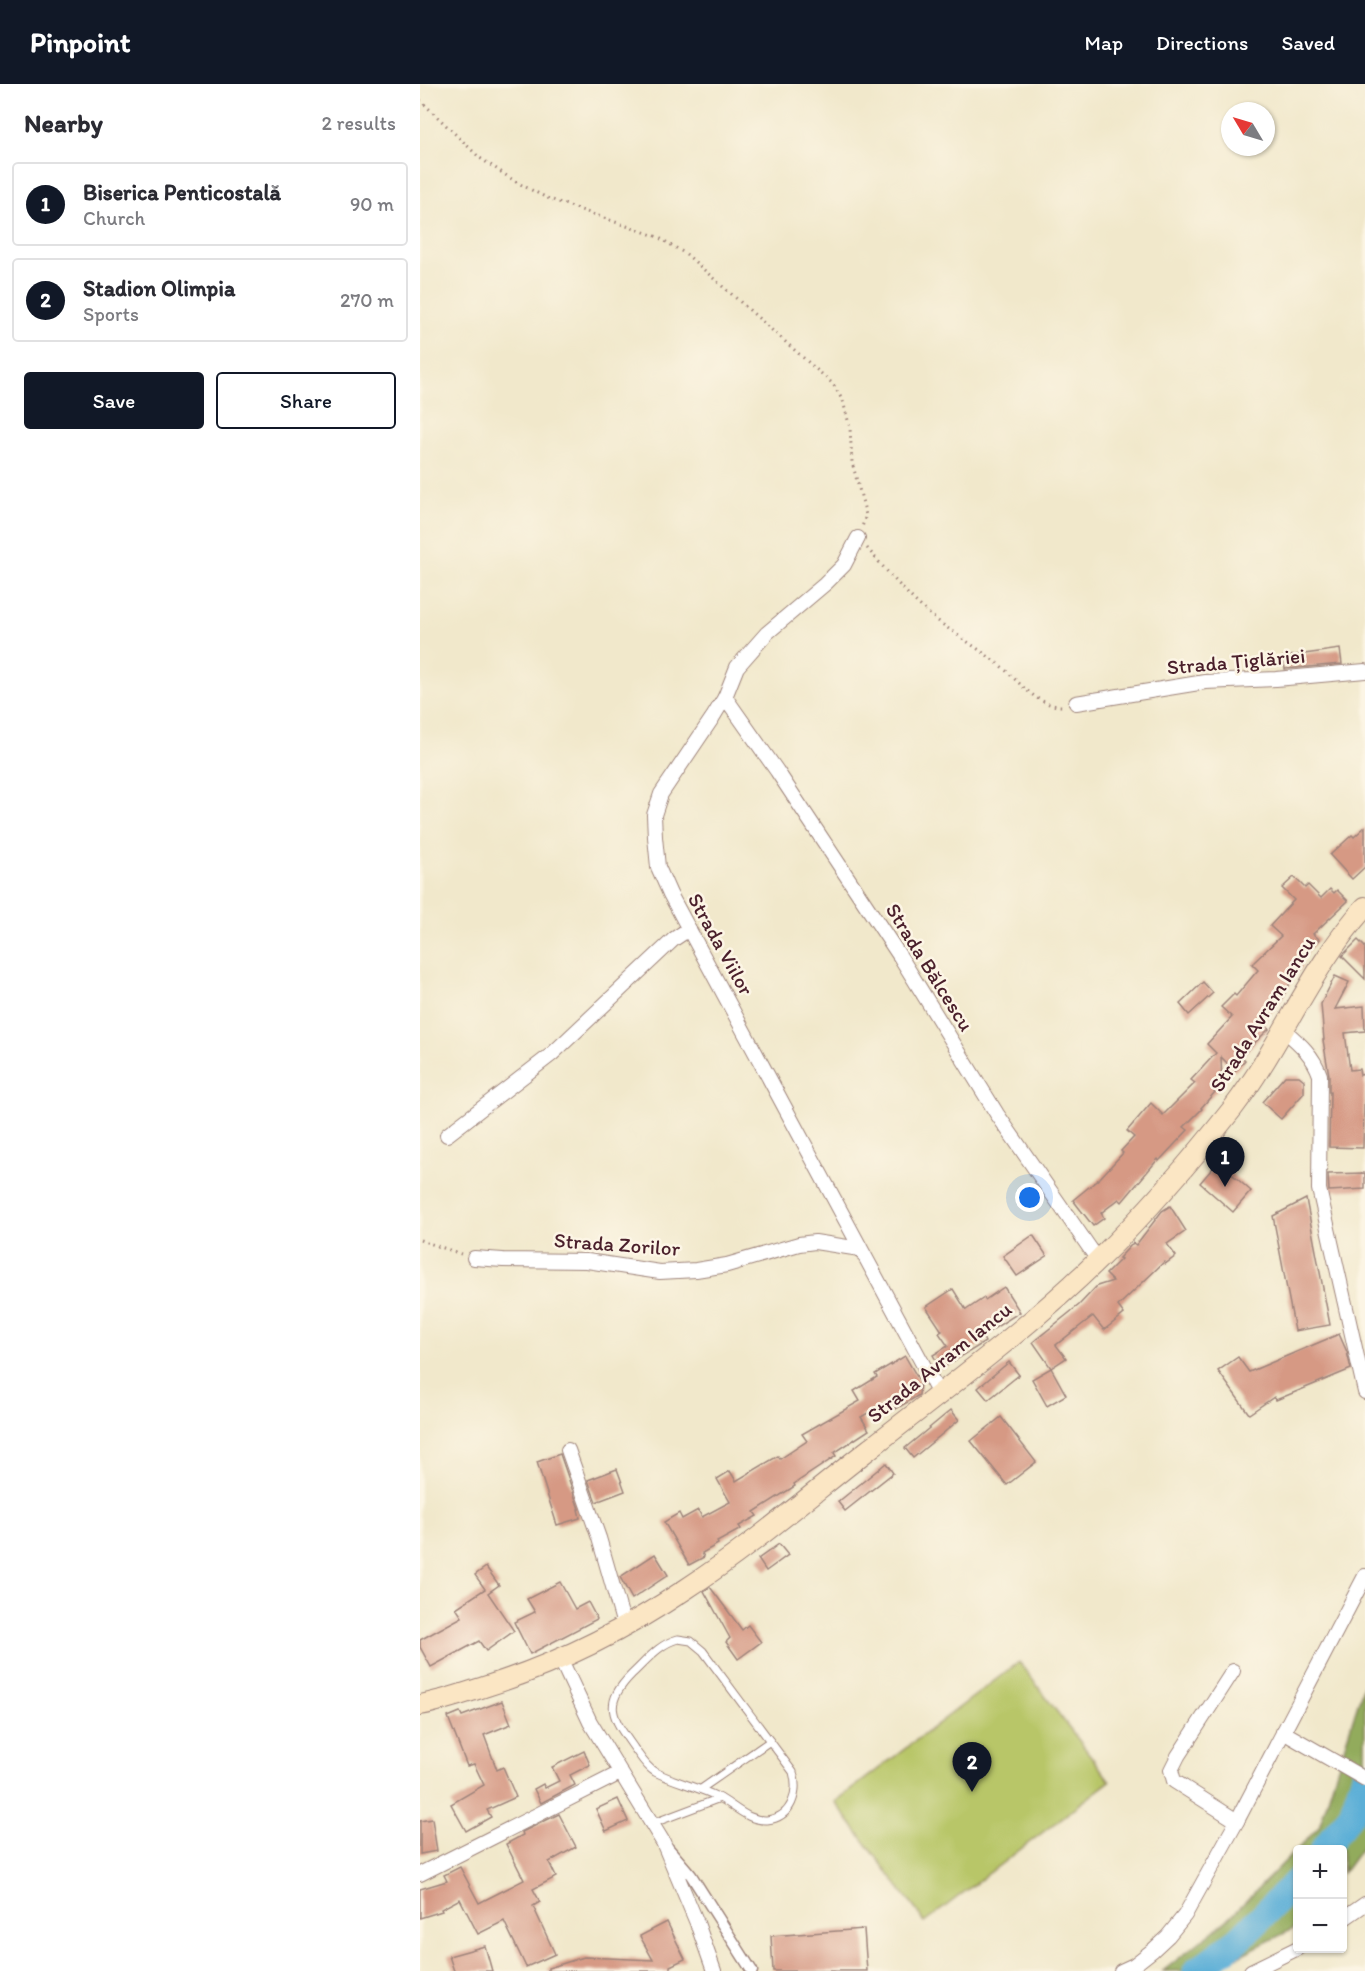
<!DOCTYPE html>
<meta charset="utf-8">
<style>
body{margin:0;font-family:Itim,sans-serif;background:#f2f2f3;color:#2b2b33}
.controls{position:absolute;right:18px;bottom:18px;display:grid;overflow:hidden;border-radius:6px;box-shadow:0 2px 4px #0004}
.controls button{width:54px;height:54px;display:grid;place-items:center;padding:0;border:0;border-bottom:2px solid #e1e1e2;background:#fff;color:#2b2b33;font:30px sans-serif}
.compass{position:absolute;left:801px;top:18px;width:54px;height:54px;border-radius:50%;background:#fff;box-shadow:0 2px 4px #0004;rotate:308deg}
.you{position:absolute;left:610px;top:1114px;width:21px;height:21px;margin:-15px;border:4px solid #fff;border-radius:50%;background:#1a73e8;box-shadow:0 0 0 9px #1a73e833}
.badge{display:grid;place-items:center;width:39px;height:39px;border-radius:50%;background:#111827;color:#fff;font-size:20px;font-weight:700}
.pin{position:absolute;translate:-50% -50px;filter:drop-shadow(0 2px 3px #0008)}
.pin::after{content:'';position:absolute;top:32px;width:21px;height:18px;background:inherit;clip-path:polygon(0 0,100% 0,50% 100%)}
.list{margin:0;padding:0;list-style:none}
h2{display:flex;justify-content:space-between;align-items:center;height:78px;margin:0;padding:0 24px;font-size:26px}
h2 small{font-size:20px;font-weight:400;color:#7c7c81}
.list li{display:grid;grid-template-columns:39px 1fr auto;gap:18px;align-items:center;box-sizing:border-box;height:84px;margin:0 12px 12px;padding:0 12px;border:2px solid #e1e1e2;border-radius:6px}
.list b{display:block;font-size:22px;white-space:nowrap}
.list p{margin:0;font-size:20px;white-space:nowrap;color:#7c7c81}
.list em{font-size:20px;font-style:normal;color:#7c7c81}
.actions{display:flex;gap:12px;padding:18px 24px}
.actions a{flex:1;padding:14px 0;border:2px solid #111827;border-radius:6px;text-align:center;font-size:21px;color:#111827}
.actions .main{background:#111827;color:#fff}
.map{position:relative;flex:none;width:945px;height:1887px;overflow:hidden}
header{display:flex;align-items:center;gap:36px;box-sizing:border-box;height:84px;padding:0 30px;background:#111827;color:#fff}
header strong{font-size:28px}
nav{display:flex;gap:33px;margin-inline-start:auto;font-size:21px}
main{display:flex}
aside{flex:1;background:#fff}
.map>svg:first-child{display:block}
</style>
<header>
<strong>Pinpoint</strong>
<nav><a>Map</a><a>Directions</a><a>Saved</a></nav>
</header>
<main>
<aside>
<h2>Nearby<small>2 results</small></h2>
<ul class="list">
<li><span class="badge">1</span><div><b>Biserica Penticostală</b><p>Church</p></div><em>90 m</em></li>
<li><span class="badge">2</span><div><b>Stadion Olimpia</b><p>Sports</p></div><em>270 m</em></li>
</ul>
<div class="actions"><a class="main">Save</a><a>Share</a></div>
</aside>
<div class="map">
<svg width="945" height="1887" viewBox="0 0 945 1887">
<rect width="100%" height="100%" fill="#fcf5e5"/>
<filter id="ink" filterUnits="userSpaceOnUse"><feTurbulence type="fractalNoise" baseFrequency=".0167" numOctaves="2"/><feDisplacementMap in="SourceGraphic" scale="12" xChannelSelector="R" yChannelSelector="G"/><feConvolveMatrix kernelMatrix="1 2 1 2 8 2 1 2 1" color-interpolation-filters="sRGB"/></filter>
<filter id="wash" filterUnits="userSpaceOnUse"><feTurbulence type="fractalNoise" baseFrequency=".008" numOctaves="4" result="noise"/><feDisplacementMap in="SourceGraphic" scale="24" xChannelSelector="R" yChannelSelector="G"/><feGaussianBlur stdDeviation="1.35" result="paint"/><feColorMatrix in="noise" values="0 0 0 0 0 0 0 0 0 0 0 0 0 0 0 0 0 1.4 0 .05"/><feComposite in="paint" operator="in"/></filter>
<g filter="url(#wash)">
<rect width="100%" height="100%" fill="#f1e8cb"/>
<polygon fill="#b8c668" stroke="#81724a" stroke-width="1.5" points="599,1578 690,1697 505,1838 415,1718"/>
<polygon fill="#92ab5c" stroke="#6e6544" stroke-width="1.5" points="945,1597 945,1759 923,1789 922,1766 878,1766 877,1843 788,1887 743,1887 807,1836 899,1743"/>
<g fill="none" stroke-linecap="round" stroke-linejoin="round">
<g stroke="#5bafd7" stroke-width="27">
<polyline points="903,1766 932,1729 945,1691"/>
<polyline points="776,1887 819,1855 878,1796"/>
</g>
</g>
<g id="blocks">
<g fill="#d69984">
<polygon points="920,565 922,580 865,585 863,573"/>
<polygon points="945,743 945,783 932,795 910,771 932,751 934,753"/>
<polygon points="874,793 885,804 888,801 901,814 910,805 914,809 917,806 928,817 893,850 899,855 878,878 883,882 874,892 860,918 843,939 849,945 821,972 825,976 815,987 801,973 802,1000 781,1024 782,1025 764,1043 768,1046 739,1077 738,1075 702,1118 699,1115 681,1129 684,1134 673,1142 653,1116 680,1094 703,1069 701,1067 714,1053 707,1047 731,1019 743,1031 775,999 771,996 796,969 787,960 812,933 801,923 814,910 816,912 838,886 832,880 861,852 850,842 874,816 862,804"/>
<polygon points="938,856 945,863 945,895 922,872"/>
<polygon points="915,892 929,898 915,925 944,922 945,947 925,949 930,986 939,985 940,991 945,990 943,1064 909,1063 910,1008 909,1008 909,991 903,956 904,956 901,920"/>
<polygon points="783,898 793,909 769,931 760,920"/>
<polygon points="865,992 879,992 884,996 884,1009 861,1035 842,1018"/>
<polygon points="798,1078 831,1107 813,1128 780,1099"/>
<polygon points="945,1089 945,1105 909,1107 908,1090"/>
<polygon points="886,1115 910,1241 875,1247 853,1132"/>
<polygon points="750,1122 766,1147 747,1160 756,1172 745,1180 744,1178 698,1222 704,1230 684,1246 673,1232 636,1261 646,1274 631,1284 613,1258 659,1221 677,1202 693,1197 686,1190 701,1175 699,1174 713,1159 716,1161 742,1127"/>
<polygon points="613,1151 627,1172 597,1192 583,1172"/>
<polygon points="584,1203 600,1228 562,1252 565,1258 521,1285 513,1271 528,1262 519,1249 522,1247 506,1223 533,1205 546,1226 564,1214 565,1216"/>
<polygon points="919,1250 927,1268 931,1285 856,1316 854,1313 829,1330 798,1287 818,1273 829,1288"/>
<polygon points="485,1272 500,1298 499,1311 476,1325 470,1316 441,1333 449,1346 414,1369 416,1372 374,1400 375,1402 334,1428 337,1432 319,1442 321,1445 297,1458 298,1460 282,1469 284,1473 269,1481 244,1438 259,1429 262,1435 278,1426 282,1433 310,1418 297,1395 310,1387 316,1397 358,1372 360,1375 387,1357 382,1350 440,1317 434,1307 457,1293 455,1290"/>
<polygon points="589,1278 599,1291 568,1316 558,1304"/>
<polygon points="631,1284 646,1311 627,1322 612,1295"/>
<polygon points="531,1326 539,1336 493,1374 485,1364"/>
<polygon points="581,1333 616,1378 587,1401 551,1357"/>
<polygon points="140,1370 159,1425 158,1425 160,1434 137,1441 117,1378"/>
<polygon points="466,1379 473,1389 425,1427 418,1418"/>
<polygon points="197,1385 205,1407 176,1418 168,1396"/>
<polygon points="359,1460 368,1471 346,1487 338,1475"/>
<polygon points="235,1470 248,1491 212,1515 200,1493"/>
<polygon points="66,1483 79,1501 68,1509 94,1547 66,1567 59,1557 11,1583 0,1563 0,1556 42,1533 36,1524 65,1505 55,1491"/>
<polygon points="140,1498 155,1525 168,1518 177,1535 110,1570 94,1538 115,1528 107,1515"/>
<polygon points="290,1503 322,1546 328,1541 341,1558 318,1575 306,1558 310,1554 284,1507"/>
<polygon points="82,1617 91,1640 64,1651 77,1686 83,1683 96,1713 67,1726 71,1733 46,1747 31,1720 64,1701 54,1680 47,1682 28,1633 40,1628 42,1632"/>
<polygon points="164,1667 170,1681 150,1691 155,1701 121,1719 114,1705 123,1700 125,1704 139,1697 132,1683"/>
<polygon points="198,1715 208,1737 186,1747 176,1725"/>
<polygon points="139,1730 156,1763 129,1778 136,1793 113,1805 120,1818 113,1822 135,1870 106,1883 84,1837 58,1850 40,1815 21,1825 22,1827 0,1834 0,1805 27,1797 24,1791 40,1783 59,1819 104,1796 86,1760 103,1751 102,1748"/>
<polygon points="12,1735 17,1767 0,1770 0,1737"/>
<polygon points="247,1838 265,1875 250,1882 250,1887 128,1887 128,1884 164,1873 233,1876 220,1852"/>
<polygon points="444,1845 447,1887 353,1887 351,1852"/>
<polygon points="65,1862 72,1887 34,1887 29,1872"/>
</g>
</g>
</g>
<g filter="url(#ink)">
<use href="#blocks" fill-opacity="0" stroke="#9e847b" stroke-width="1.5"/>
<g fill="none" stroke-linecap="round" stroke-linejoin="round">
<defs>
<g id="service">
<path d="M258,1555L271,1557L283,1567L373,1688C379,1709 372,1733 347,1736C327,1737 314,1721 298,1713C278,1703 255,1698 235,1688C226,1683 220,1672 214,1664C192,1633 182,1620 212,1590C227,1576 239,1560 258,1555Z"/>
<polyline points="281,1705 350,1657"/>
<polyline points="231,1740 300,1714"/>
</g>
<polyline id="pedestrian" points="248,1764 271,1791 332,1887"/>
<g id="minor">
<polyline points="438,454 424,481 405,500 347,549 317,583 305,613 293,633 241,710 234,731 235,753 238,783 250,810 519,1310"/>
<polyline points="305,613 357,687 481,874 577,1030 678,1176"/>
<polyline points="656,619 785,598 856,595 945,587"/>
<path d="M864,946C880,960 893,971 900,991L899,1105L945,1308"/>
<polyline points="27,1051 132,970 254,855 269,845"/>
<polyline points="54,1174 83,1176 167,1177 240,1188 276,1186 307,1181 379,1160 395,1158 440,1165"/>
<polyline points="148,1366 179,1454 204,1541"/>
<polyline points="141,1576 170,1638 243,1758 277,1839 294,1887"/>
<polyline points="813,1587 758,1672 751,1686 754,1697 817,1737"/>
<polyline points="863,1648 945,1695"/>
<polyline points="0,1790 200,1689"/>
<polyline points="922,1836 945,1820"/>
<polyline points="701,1887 714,1881 733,1866 748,1852 765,1831 817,1737 945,1492"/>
<polyline points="831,1887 878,1864"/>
</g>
<path id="secondary" d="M0,1621C23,1617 45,1609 67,1602C137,1580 205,1546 266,1505C330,1463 388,1413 448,1366C525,1305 607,1246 678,1176C725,1130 772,1076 813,1024C862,960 891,883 945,823"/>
</defs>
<use href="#service" stroke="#9e847b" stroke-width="9"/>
<use href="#pedestrian" stroke="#9e847b" stroke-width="13"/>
<use href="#minor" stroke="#9e847b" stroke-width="16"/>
<use href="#secondary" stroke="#9e847b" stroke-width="22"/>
<g stroke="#9e847b" stroke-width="3" stroke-dasharray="1.5 4.5" stroke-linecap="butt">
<polyline points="0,16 60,74 96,98 127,114 238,153 266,170 413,300 423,317 430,344 432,378 446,431 442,443"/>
<path d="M447,464C466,486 485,509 507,528C529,547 554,561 577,579C598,595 616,624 645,622"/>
<polyline points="0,1156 41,1170"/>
</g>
<use href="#service" stroke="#fff" stroke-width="7"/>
<use href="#pedestrian" stroke="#fff" stroke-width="10"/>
<use href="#minor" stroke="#fff" stroke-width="14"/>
<use href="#secondary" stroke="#fbe6c4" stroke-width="20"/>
</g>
</g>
<g text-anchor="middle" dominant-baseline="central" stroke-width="5" stroke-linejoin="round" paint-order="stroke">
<g font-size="21" fill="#4a1f2b" stroke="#fcf5e5">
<text transform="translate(816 577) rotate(-5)">Strada Țiglăriei</text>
<text transform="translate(301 860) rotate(61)">Strada Viilor</text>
<text transform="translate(510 883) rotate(58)">Strada Bălcescu</text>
<text transform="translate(842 930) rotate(-58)">Strada Avram Iancu</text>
<text transform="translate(197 1160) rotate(4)">Strada Zorilor</text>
<text transform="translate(519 1278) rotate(-39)">Strada Avram Iancu</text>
</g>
</g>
</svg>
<div class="controls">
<button>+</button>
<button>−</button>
</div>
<svg class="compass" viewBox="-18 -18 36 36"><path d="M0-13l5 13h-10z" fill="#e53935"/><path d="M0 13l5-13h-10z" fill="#7c7c81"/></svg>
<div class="you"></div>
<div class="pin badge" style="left:805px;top:1103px">1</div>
<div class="pin badge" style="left:552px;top:1708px">2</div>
</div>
</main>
